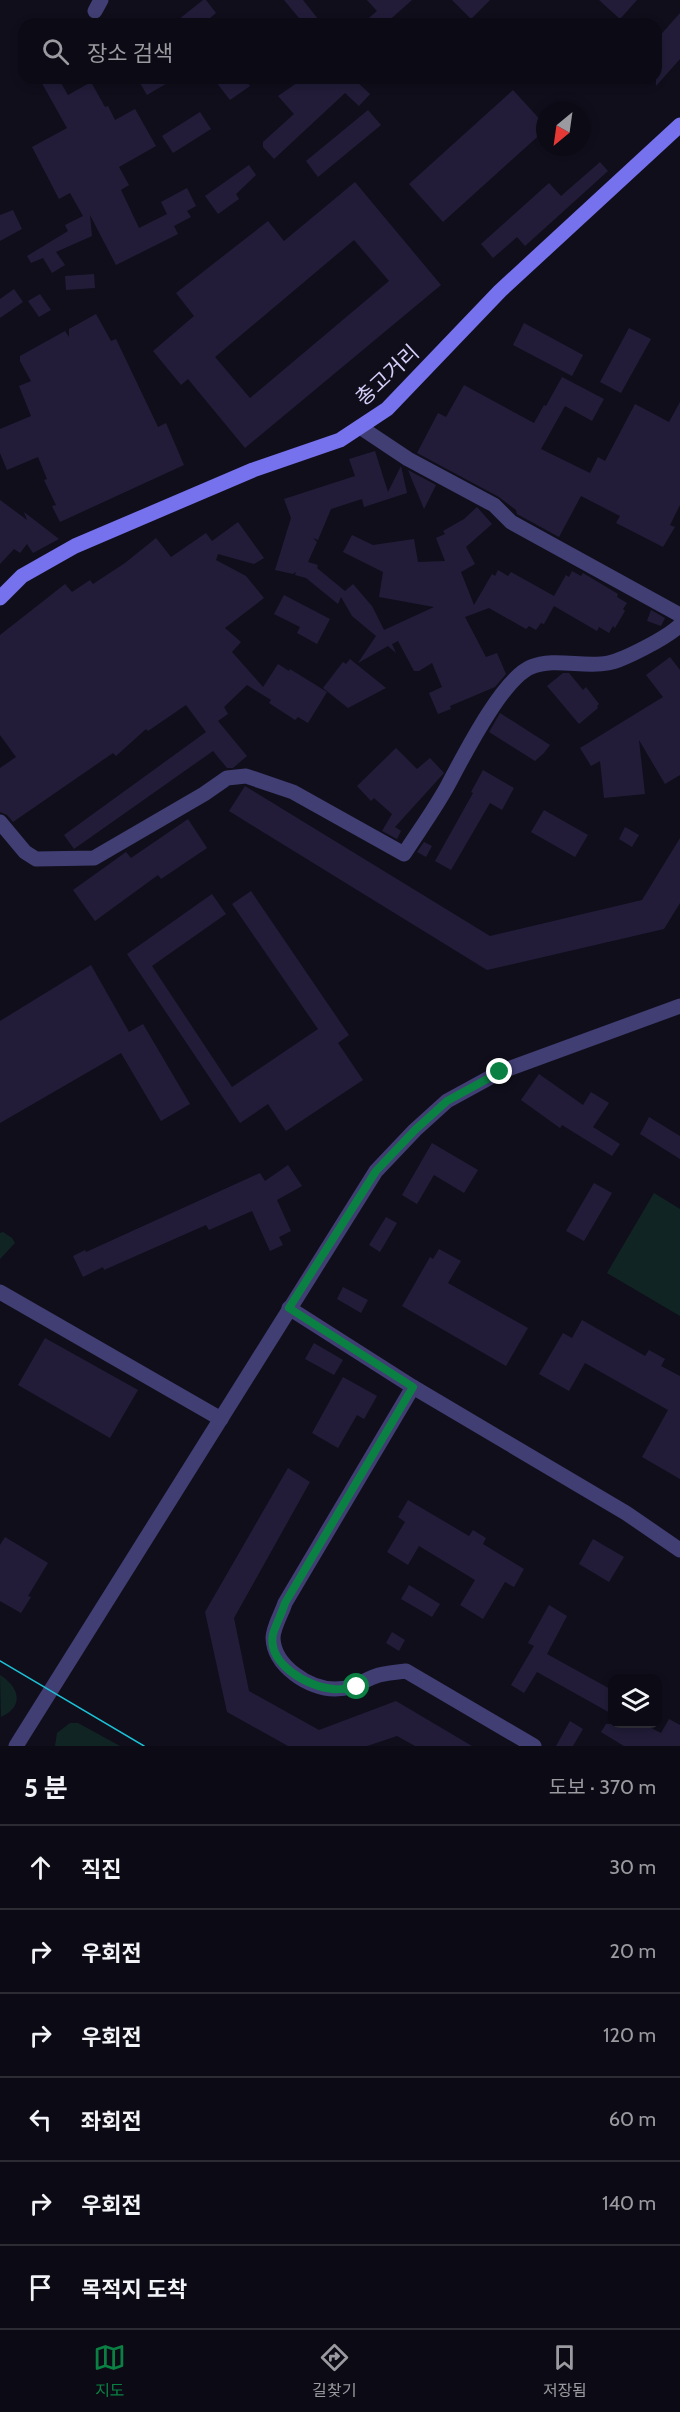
<!DOCTYPE html>
<html lang="ko">
<meta charset="utf-8">
<style>
body{margin:0;font-family:Cabin,"Noto Sans KR",sans-serif;background:#15131d;color:#f1f3f6}
.controls{position:absolute;right:18px;bottom:18px;display:grid;overflow:hidden;border-radius:12px;box-shadow:0 3px 9px #0003}
.controls button{width:54px;height:54px;display:grid;place-items:center;padding:0;border:0;border-bottom:2px solid #2c2b34;background:#0c0a14;color:#f1f3f6;font:30px sans-serif}
.compass{position:absolute;left:536px;top:102px;width:54px;height:54px;border-radius:50%;background:#0c0a14;box-shadow:0 3px 9px #0003;rotate:209deg}
.stop{position:absolute;width:18px;height:18px;margin:-14px;border:4px solid #0b8043;border-radius:50%;background:#fff}
.stop.end{background:#0b8043;border-color:#fff;box-shadow:0 2px 6px #0008}
.list{margin:0;padding:0;list-style:none}
h2{display:flex;justify-content:space-between;align-items:center;height:78px;margin:0;padding:0 24px;font-size:26px}
h2 small{font-size:20px;font-weight:400;color:#9a9aa0}
.list li{display:grid;grid-template-columns:39px 1fr auto;gap:18px;align-items:center;box-sizing:border-box;height:84px;padding:0 24px;border-top:2px solid #2c2b34}
.list b{display:block;font-size:22px;white-space:nowrap}
.list em{font-size:20px;font-style:normal;color:#9a9aa0}
.icon{flex:none;width:33px;height:33px;fill:none;stroke:currentColor;stroke-width:2;stroke-linecap:round;stroke-linejoin:round}
.map{position:relative;flex:none;width:680px;height:1746px;overflow:hidden}
.search{position:absolute;background:#0c0a14;box-shadow:0 3px 9px #0003;left:18px;right:18px;top:18px;height:66px;display:flex;align-items:center;gap:15px;box-sizing:border-box;padding:0 21px;border-radius:18px;color:#9a9aa0;font-size:22px}
.sheet{height:582px;background:#0c0a14}
nav{display:flex;justify-content:space-around;align-items:center;box-sizing:border-box;height:84px;border-top:2px solid #2c2b34;background:#0c0a14;font-size:16px;color:#9a9aa0}
nav a{display:grid;justify-items:center;gap:3px}
nav .on{color:#0b8043}
.map>svg:first-child{display:block}
</style>
<div class="map">
<svg width="680" height="1746" viewBox="0 0 680 1746">
<rect width="100%" height="100%" fill="#100e1b"/>
<g fill="#112424">
<polygon points="654,1193 680,1209 680,1316 607,1273"/>
<polygon points="3,1232 12,1238 15,1243 0,1259 0,1233"/>
<path d="M0,1675C19,1687 25,1706 1,1717Z"/>
<polygon points="70,1723 78,1723 120,1746 55,1746 57,1733"/>
</g>
<g fill="#221c39" fill-rule="evenodd">
<polygon points="203,0 206,0 216,13 203,24 173,24"/>
<polygon points="284,0 303,0 322,24 304,24"/>
<polygon points="367,0 412,0 385,24 362,24 377,11"/>
<polygon points="452,0 490,0 471,19"/>
<polygon points="599,0 637,0 620,19"/>
<polygon points="680,13 680,59 656,86 656,40"/>
<polygon points="39,78 58,78 68,95 91,82 105,107 108,106 115,120 135,109 156,146 119,167 129,185 121,190 139,228 167,214 161,202 187,188 196,206 187,211 191,217 174,226 178,234 116,265 90,215 92,236 56,252 65,265 52,273 43,258 31,263 27,256 68,231 65,225 83,216 70,193 59,199 32,147 67,128"/>
<polygon points="137,78 176,78 147,95"/>
<polygon points="213,78 244,78 250,86 230,100"/>
<polygon points="304,78 353,78 370,94 359,106 345,93 274,159 263,147 263,142 294,114 278,96"/>
<polygon points="513,90 545,125 545,130 443,222 409,184"/>
<polygon points="368,110 381,125 318,177 306,161"/>
<polygon points="200,112 211,129 173,153 162,136"/>
<polygon points="600,162 608,171 525,246 517,237 493,258 481,244 549,183 561,196"/>
<polygon points="249,165 256,175 236,194 239,199 218,214 205,196"/>
<path d="M355,182L441,285L245,448L188,379L181,385L153,351L194,316L176,293L268,221L284,241ZM354,240L389,281L250,398L215,357Z"/>
<polygon points="13,210 22,229 0,241 0,215"/>
<polygon points="94,274 95,288 66,290 65,276"/>
<polygon points="14,289 23,302 0,318 0,299"/>
<polygon points="40,294 51,310 39,317 28,301"/>
<polygon points="96,314 111,341 116,339 158,427 166,423 184,465 60,522 52,506 56,505 44,480 47,479 38,457 7,470 0,453 0,429 31,416 19,386 31,381 20,361 20,356 65,331 69,337 69,329"/>
<polygon points="524,323 583,355 572,376 513,345"/>
<polygon points="629,328 651,339 621,393 600,382"/>
<polygon points="562,377 604,399 592,421 565,406 541,449 590,473 598,457 605,461 635,404 669,422 680,402 680,505 670,525 675,527 663,547 616,523 620,516 581,496 559,537 517,514 516,510 499,497 417,453 438,413 446,417 464,385 534,423 544,405 546,406"/>
<polygon points="375,451 388,492 401,466 407,493 364,507 362,499 331,509 318,540 313,538 317,542 308,562 318,565 317,568 345,591 353,584 372,606 384,630 434,607 379,597 383,572 343,552 352,535 373,545 414,539 418,562 445,561 436,538 445,534 443,531 464,519 477,507 492,524 466,547 475,564 461,572 474,605 492,574 495,576 498,570 508,576 511,572 554,596 566,575 569,577 572,571 581,576 583,573 618,594 617,597 627,603 623,609 625,611 615,628 613,626 609,633 599,627 597,631 554,606 544,624 541,623 536,630 529,626 526,629 489,608 465,617 486,657 497,653 506,674 495,687 450,706 451,709 438,714 429,693 442,687 432,663 419,671 414,671 398,641 392,644 396,653 388,646 358,663 376,636 352,616 341,597 338,604 306,578 295,575 296,572 293,574 275,570 291,518 284,499 355,476 349,459"/>
<polygon points="408,470 436,485 424,509"/>
<polygon points="0,500 27,520 24,512 59,539 33,553 27,544 20,553 14,549 0,564"/>
<polygon points="238,522 264,558 254,564 218,554 216,560 246,576 264,598 225,628 241,642 232,652 263,687 278,664 289,671 290,669 327,692 308,723 298,717 295,720 269,703 271,700 247,685 224,707 228,714 218,721 247,756 233,768 227,768 213,751 74,849 64,835 206,732 186,705 148,731 146,729 116,756 113,753 13,822 7,815 0,812 0,768 16,757 0,735 0,635 65,584 72,592 90,580 93,584 125,563 156,538 171,557 206,533 212,541"/>
<polygon points="284,595 330,619 317,644 297,633 300,627 274,614"/>
<polygon points="651,610 665,618 661,626 647,621"/>
<polygon points="670,657 680,670 680,775 665,784 639,740 645,794 604,798 600,761 591,766 580,748 663,697 646,675"/>
<polygon points="350,659 386,688 348,708 323,688 343,662 346,664"/>
<polygon points="563,673 569,673 583,690 586,687 599,704 597,706 598,708 579,724 547,686"/>
<polygon points="500,713 550,745 544,753 535,761 489,732"/>
<polygon points="396,748 417,769 430,758 444,773 395,827 401,831 397,839 382,831 392,814 374,798 371,801 357,786"/>
<polygon points="483,770 514,788 502,810 490,803 451,870 435,861 473,793 471,792"/>
<polygon points="245,786 490,936 642,900 680,838 680,903 664,929 487,970 229,811"/>
<polygon points="544,810 588,835 575,857 531,832"/>
<polygon points="188,819 207,848 161,879 158,875 95,921 73,890 126,852 131,858"/>
<polygon points="625,827 639,835 632,847 619,839"/>
<polygon points="424,842 432,846 426,857 417,852"/>
<polygon points="251,891 349,1035 338,1043 363,1080 286,1131 268,1104 240,1123 127,954 212,894 226,914 152,966 232,1087 318,1029 232,904"/>
<polygon points="91,965 129,1032 143,1024 190,1104 161,1121 121,1053 0,1123 0,1021"/>
<polygon points="539,1074 583,1105 591,1092 609,1103 593,1127 620,1144 612,1156 562,1125 560,1128 521,1100"/>
<polygon points="649,1117 680,1136 680,1159 640,1134"/>
<polygon points="432,1143 478,1170 464,1193 434,1175 417,1204 402,1195"/>
<polygon points="288,1165 302,1186 277,1200 291,1231 279,1237 283,1245 270,1251 252,1211 209,1230 206,1225 104,1270 103,1267 83,1277 73,1256 85,1250 86,1252 260,1173 265,1181"/>
<polygon points="594,1183 612,1193 584,1241 566,1231"/>
<polygon points="386,1217 397,1223 380,1252 369,1245"/>
<polygon points="439,1249 461,1261 448,1283 528,1328 506,1366 402,1306 430,1257 433,1259"/>
<polygon points="343,1287 368,1300 361,1313 337,1299"/>
<polygon points="582,1320 645,1356 649,1350 665,1359 661,1366 680,1376 680,1479 642,1457 668,1410 585,1363 569,1391 539,1374 563,1333 572,1338"/>
<polygon points="45,1338 138,1390 110,1438 18,1385"/>
<polygon points="314,1343 343,1360 334,1375 305,1359"/>
<polygon points="343,1377 377,1396 364,1419 357,1415 338,1448 312,1433"/>
<polygon points="288,1468 310,1482 234,1618 249,1691 319,1730 396,1701 472,1746 415,1746 397,1736 367,1746 288,1746 227,1712 205,1612"/>
<polygon points="408,1500 469,1536 473,1530 486,1538 483,1544 524,1569 514,1587 505,1582 483,1619 460,1605 475,1580 419,1546 408,1565 387,1552 405,1522 398,1517"/>
<polygon points="5,1537 48,1563 28,1596 31,1597 21,1613 0,1601 0,1545"/>
<polygon points="593,1539 624,1557 609,1582 579,1564"/>
<polygon points="409,1585 440,1604 432,1617 401,1599"/>
<polygon points="549,1605 567,1616 547,1654 612,1690 612,1714 537,1672 524,1693 511,1685 534,1646 528,1643"/>
<polygon points="392,1632 405,1640 399,1651 386,1643"/>
<polygon points="669,1719 680,1725 680,1746 624,1746 601,1732 606,1724 644,1724 661,1733"/>
<polygon points="570,1721 583,1729 573,1746 556,1746"/>
</g>
<g fill="none" stroke-linecap="round" stroke-linejoin="round">
<g stroke="#413e74" stroke-width="15">
<polyline points="95,11 101,0"/>
<polyline points="360,427 408,459 494,505 511,522 680,615"/>
<path d="M0,822L25,852L36,859L94,858L204,794L227,778L246,776L293,792L404,854C418,832 435,809 448,785C463,757 502,679 531,667C554,657 584,668 608,663C624,660 668,637 680,625"/>
<polyline points="0,1292 221,1419"/>
<polyline points="289,1308 413,1387 626,1513 680,1550"/>
<path d="M413,1387L285,1603C282,1613 273,1627 273,1638C274,1666 309,1689 335,1689C356,1689 362,1680 379,1675C387,1673 397,1672 406,1671L534,1746"/>
<polyline points="16,1746 376,1171 415,1130 447,1101 500,1072 680,1006"/>
</g>
<polyline stroke="#7671ec" stroke-width="15" points="0,598 22,576 75,546 253,470 340,440 387,409 500,291 680,125"/>
<polyline stroke="#1cc1d6" stroke-width="1.5" points="0,1661 144,1746"/>
</g>
<g fill="none" stroke-linecap="round" stroke-linejoin="round">
<path stroke="#0b8043" stroke-width="8" d="M357,1687C350,1688 341,1690 333,1689C308,1687 267,1664 273,1634C276,1624 282,1613 285,1603L413,1387L289,1308L376,1171L415,1130L447,1101L500,1072"/>
</g>
<g text-anchor="middle" dominant-baseline="central" stroke-width="6" stroke-linejoin="round" paint-order="stroke">
<g font-size="21" fill="#d4cef8" stroke="#100e1b">
<text transform="translate(387 375) rotate(-43)">총고거리</text>
</g>
</g>
</svg>
<div class="controls">
<button><svg class="icon" aria-label="layers" viewBox="0 0 24 24"><path d="M12 4l9 5-9 5-9-5zM3 14l9 5 9-5"/></svg></button>
</div>
<svg class="compass" viewBox="-18 -18 36 36"><path d="M0-13l5 13h-10z" fill="#e53935"/><path d="M0 13l5-13h-10z" fill="#9a9aa0"/></svg>
<div class="stop" style="left:357px;top:1687px"></div>
<div class="stop end" style="left:500px;top:1072px"></div>
<div class="search"><svg class="icon" aria-label="search" viewBox="0 0 24 24"><circle cx="10" cy="10" r="6"/><path d="M15 15l6 6"/></svg>장소 검색</div>
</div>
<section class="sheet">
<h2>5 분<small>도보 · 370 m</small></h2>
<ul class="list">
<li><svg class="icon" aria-label="ahead" viewBox="0 0 24 24"><path d="M12 20V5M6 11l6-6 6 6"/></svg><div><b>직진</b></div><em>30 m</em></li>
<li><svg class="icon" aria-label="right" viewBox="0 0 24 24"><path d="M7 20v-9h11M14 6l5 5-5 5"/></svg><div><b>우회전</b></div><em>20 m</em></li>
<li><svg class="icon" aria-label="right" viewBox="0 0 24 24"><path d="M7 20v-9h11M14 6l5 5-5 5"/></svg><div><b>우회전</b></div><em>120 m</em></li>
<li><svg class="icon" aria-label="left" viewBox="0 0 24 24"><path d="M17 20v-9H6M10 6l-5 5 5 5"/></svg><div><b>좌회전</b></div><em>60 m</em></li>
<li><svg class="icon" aria-label="right" viewBox="0 0 24 24"><path d="M7 20v-9h11M14 6l5 5-5 5"/></svg><div><b>우회전</b></div><em>140 m</em></li>
<li><svg class="icon" aria-label="arrive" viewBox="0 0 24 24"><path d="M6 21V4h12l-3 4 3 4H6"/></svg><div><b>목적지 도착</b></div></li>
</ul>
</section>
<nav>
<a class="on"><svg class="icon" aria-label="map" viewBox="0 0 24 24"><path d="M3 6l6-2 6 2 6-2v14l-6 2-6-2-6 2zM9 4v14M15 6v14"/></svg>지도</a>
<a><svg class="icon" aria-label="directions" viewBox="0 0 24 24"><path d="M12 3l9 9-9 9-9-9zM9 14v-3h6M13 9l2 2-2 2"/></svg>길찾기</a>
<a><svg class="icon" aria-label="saved" viewBox="0 0 24 24"><path d="M7 4h10v16l-5-4-5 4z"/></svg>저장됨</a>
</nav>
